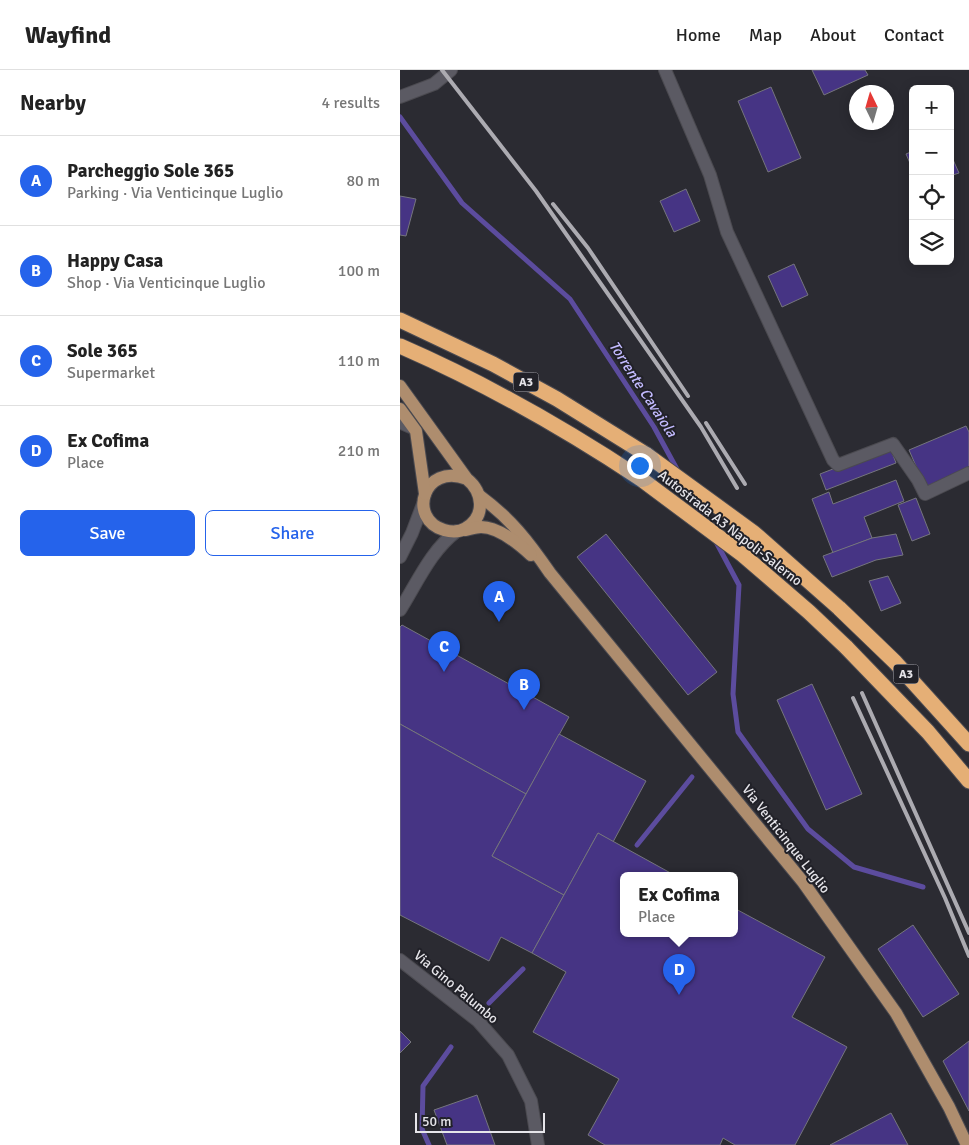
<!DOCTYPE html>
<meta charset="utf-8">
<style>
body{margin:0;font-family:Signika,sans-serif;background:#f6f6f6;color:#222}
.controls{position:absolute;right:15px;top:15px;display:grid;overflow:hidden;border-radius:8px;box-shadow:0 2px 12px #0003}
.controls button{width:45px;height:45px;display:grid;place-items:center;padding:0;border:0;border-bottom:1px solid #e0e0e0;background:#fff;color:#222;font:25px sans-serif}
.compass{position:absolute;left:449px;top:15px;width:45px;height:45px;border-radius:50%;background:#fff;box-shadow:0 2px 12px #0003;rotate:355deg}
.scale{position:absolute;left:15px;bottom:12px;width:130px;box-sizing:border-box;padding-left:5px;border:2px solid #e6e5ea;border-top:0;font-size:14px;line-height:18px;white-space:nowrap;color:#e6e5ea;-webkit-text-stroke:4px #212128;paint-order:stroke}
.you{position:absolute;left:239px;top:395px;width:18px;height:18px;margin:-12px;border:4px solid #fff;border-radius:50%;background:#1a73e8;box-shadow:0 0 0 8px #1a73e833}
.badge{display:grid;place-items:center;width:32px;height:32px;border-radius:50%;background:#2563eb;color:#fff;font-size:16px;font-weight:700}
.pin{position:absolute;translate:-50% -41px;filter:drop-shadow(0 1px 2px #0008)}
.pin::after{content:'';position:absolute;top:26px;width:18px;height:15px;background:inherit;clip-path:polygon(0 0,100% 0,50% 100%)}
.popup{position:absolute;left:220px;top:802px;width:118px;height:65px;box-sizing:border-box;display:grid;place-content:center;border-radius:8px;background:#fff;filter:drop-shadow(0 1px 4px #0005);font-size:16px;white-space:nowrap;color:#767676}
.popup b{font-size:19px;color:#222}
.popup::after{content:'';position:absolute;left:50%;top:100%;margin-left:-10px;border:10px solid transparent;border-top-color:#fff}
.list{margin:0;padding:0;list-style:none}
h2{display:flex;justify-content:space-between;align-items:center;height:65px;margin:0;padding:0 20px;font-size:21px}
h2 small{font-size:16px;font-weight:400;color:#767676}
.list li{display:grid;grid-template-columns:32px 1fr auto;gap:15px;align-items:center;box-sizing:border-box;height:90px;padding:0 20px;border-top:1px solid #e0e0e0}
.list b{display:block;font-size:19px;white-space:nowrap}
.list p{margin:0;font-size:16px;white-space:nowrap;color:#767676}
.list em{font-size:16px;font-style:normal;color:#767676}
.actions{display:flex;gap:10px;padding:15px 20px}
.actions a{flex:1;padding:11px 0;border:1px solid #2563eb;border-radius:8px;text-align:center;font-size:18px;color:#2563eb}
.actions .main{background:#2563eb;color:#fff}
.icon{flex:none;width:28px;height:28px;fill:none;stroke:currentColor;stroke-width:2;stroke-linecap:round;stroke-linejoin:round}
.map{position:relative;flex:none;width:569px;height:1075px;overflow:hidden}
header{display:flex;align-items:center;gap:30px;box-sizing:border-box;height:70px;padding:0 25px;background:#fff;border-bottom:1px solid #e0e0e0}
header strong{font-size:24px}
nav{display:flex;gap:28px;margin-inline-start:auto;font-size:18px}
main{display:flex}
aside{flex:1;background:#fff}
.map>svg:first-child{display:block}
</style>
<header>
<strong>Wayfind</strong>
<nav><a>Home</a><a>Map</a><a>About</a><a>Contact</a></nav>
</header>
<main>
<aside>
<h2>Nearby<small>4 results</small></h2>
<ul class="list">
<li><span class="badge">A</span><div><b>Parcheggio Sole 365</b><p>Parking · Via Venticinque Luglio</p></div><em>80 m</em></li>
<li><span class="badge">B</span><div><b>Happy Casa</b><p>Shop · Via Venticinque Luglio</p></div><em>100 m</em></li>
<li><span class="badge">C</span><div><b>Sole 365</b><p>Supermarket</p></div><em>110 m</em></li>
<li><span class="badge">D</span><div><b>Ex Cofima</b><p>Place</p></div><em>210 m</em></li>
</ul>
<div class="actions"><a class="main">Save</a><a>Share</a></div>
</aside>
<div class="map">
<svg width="569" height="1075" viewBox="0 0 569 1075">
<rect width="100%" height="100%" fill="#2b2b32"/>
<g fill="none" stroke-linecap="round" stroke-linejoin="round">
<g stroke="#5c4c9e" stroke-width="5">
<polyline points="0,47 62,133 170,229 254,357 278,401"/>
<polyline points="289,422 304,450"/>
<polyline points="315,470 339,515 333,624 338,662 408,759 454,797 523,817"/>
<polyline points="237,775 292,707"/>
<polyline points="89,933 123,899"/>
<polyline points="29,1075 22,1059 23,1016 51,977"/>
</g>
</g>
<g fill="#463484" stroke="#75757d">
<polygon points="412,0 465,0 468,5 424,25"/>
<polygon points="371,17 401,88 368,102 338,31"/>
<polygon points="513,81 513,100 506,84"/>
<polygon points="550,83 559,103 550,106"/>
<polygon points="286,119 300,151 274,162 260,131"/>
<polygon points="0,126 16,129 6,166 0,165"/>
<polygon points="394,194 408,225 382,237 368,206"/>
<polygon points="566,356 569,362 569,398 525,417 509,380"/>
<polygon points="490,377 496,393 426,420 420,404"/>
<polygon points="496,410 504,431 464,447 472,468 433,483 412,429 429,422 433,434"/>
<polygon points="516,428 530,464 512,471 498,435"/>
<polygon points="206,464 317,602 288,625 177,487"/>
<polygon points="496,464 503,485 476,490 432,507 423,486 472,468"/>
<polygon points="488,506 501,533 481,541 469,511"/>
<polygon points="2,555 169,647 126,724 0,654 0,557"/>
<polygon points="412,614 462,724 426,740 377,630"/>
<polygon points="0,654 126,724 92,786 164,825 132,883 101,867 89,891 0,845"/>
<polygon points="159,664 246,711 213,772 198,763 164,825 92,786"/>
<polygon points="198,763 276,806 224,806 224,864 334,864 334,838 425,887 392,947 447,977 395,1075 335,1075 323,1068 320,1075 205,1075 188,1065 219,1009 133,962 166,902 132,883"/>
<polygon points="513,855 559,924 523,947 478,879"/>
<polygon points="0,961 11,972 0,983"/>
<polygon points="569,971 569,1041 543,991"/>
<polygon points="77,1025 95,1075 47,1075 34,1040"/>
<polygon points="491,1043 508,1075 430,1075"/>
</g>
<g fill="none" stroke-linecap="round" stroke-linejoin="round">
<defs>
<polyline id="lane" points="0,354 16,361"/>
<g id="street">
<polyline points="265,0 310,105 327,162 433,390 438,395 493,374 518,410 525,424 569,403"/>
<polyline points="0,27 34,14 51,0"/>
<polyline points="0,890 78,951 108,985 131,1031 138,1075"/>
</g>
<g id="secondary">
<polyline points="0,487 12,463 23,434"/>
<path d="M0,540C17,513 31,480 57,461"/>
</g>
<g id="primary">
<path d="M0,316L67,409C83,422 86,446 66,458C60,462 51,462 44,460C7,449 23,392 67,409"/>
<polyline points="0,339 16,361 25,424"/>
<path d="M80,426C111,449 128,471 150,503L403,812L496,943L549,1037L567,1075"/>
<path d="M65,460C70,459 76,457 81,457C98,457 119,474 131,485"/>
</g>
<g id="highway">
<polyline points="0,250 93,294 157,329 247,385"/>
<path d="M0,276C85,313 164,358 241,409"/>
<polyline points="439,538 495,592 569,674"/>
<polyline points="446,577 528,662 569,711"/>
</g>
</defs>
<use href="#lane" stroke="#4b4a50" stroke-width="11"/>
<use href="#street" stroke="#4b4a50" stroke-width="14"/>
<use href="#secondary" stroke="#4b4a50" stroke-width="14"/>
<use href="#primary" stroke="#4b4a50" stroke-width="14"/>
<use href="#highway" stroke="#4b4a50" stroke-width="17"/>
<use href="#lane" stroke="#5b5a63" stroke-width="9"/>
<use href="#street" stroke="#5b5a63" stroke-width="12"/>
<use href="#secondary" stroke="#5b5a63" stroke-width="12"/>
<use href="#primary" stroke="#ae8d6e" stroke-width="12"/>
<use href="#highway" stroke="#e5af76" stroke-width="15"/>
<g stroke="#acabb1" stroke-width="4">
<polyline points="42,0 136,121 301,357 337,418"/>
<polyline points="153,134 188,178 288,326"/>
<polyline points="306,353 345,414"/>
<polyline points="462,623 569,863"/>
<polyline points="453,628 545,828 569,886"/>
</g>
<defs>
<g id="highway-bridge">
<polyline points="247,385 354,463 439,538"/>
<polyline points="241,409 343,485 409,542 446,577"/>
</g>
</defs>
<use href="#highway-bridge" stroke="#4b4a50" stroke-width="17" stroke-linecap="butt"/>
<use href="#highway-bridge" stroke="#e5af76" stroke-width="15"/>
</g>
<g text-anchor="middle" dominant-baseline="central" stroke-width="4" stroke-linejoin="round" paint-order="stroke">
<g fill="#212128" stroke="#abaab0" stroke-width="1">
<rect x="113.5" y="302.5" width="25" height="19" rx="4"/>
<rect x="493.5" y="594.5" width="25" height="19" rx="4"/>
</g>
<g font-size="12" font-weight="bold" fill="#e6e5ea">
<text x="126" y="312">A3</text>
<text x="506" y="604">A3</text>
</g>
<g font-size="14" fill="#e6e5ea" stroke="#212128">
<text transform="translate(330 458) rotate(38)">Autostrada A3 Napoli-Salerno</text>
<text transform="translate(386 769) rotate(52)">Via Venticinque Luglio</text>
<text transform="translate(56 917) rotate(40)">Via Gino Palumbo</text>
</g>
<g font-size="15" font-style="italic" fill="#c3bbff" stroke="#212128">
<text transform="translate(243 319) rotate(57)">Torrente Cavaiola</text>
</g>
</g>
</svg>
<div class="controls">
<button>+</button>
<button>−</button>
<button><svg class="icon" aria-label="locate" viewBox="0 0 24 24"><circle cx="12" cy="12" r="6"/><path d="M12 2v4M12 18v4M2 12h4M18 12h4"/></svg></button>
<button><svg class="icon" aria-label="layers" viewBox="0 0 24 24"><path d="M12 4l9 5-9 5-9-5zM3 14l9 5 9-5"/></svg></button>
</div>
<svg class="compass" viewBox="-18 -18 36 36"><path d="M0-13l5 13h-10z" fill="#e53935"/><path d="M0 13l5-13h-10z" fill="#767676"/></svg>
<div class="scale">50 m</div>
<div class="you"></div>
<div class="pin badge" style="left:99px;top:552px">A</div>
<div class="pin badge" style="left:124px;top:640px">B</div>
<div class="pin badge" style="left:44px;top:602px">C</div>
<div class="pin badge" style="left:279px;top:925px">D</div>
<div class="popup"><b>Ex Cofima</b>Place</div>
</div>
</main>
